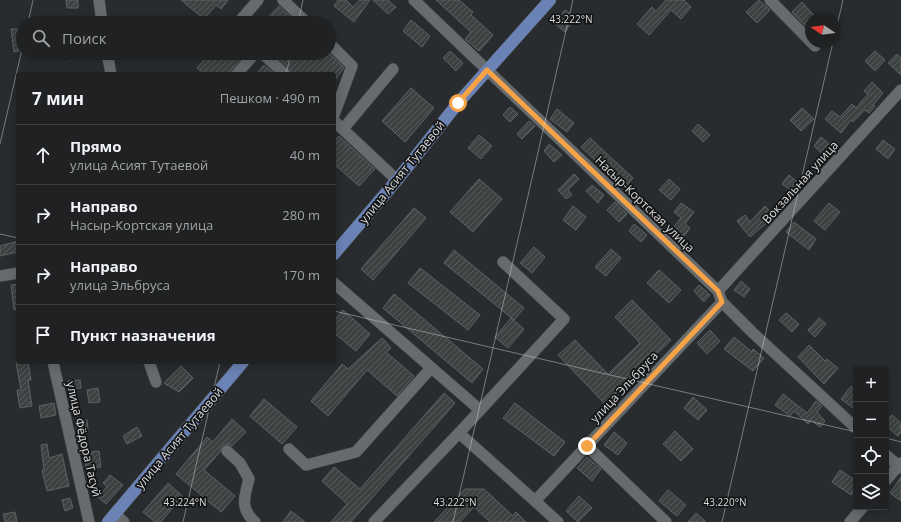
<!DOCTYPE html>
<html lang="ru">
<meta charset="utf-8">
<style>
body{margin:0;font-family:"Open Sans",sans-serif;background:#2c2e2f;color:#f1f3f6}
.controls{position:absolute;right:12px;bottom:12px;display:grid;overflow:hidden;border-radius:4px;box-shadow:0 2px 10px #0003}
.controls button{width:36px;height:36px;display:grid;place-items:center;padding:0;border:0;border-bottom:1px solid #3c3e40;background:#1f2122;color:#f1f3f6;font:20px sans-serif}
.compass{position:absolute;left:805px;top:12px;width:36px;height:36px;border-radius:50%;background:#1f2122;box-shadow:0 2px 10px #0003;rotate:283deg}
.stop{position:absolute;width:12px;height:12px;margin:-9px;border:3px solid #f6a247;border-radius:50%;background:#fff}
.stop.end{background:#f6a247;border-color:#fff;box-shadow:0 1px 4px #0008}
.list{margin:0;padding:0;list-style:none}
h2{display:flex;justify-content:space-between;align-items:center;height:52px;margin:0;padding:0 16px;font-size:17px}
h2 small{font-size:13px;font-weight:400;color:#a1a3a5}
.list li{display:grid;grid-template-columns:26px 1fr auto;gap:12px;align-items:center;box-sizing:border-box;height:60px;padding:0 16px;border-top:1px solid #3c3e40}
.list b{display:block;font-size:15px;white-space:nowrap}
.list p{margin:0;font-size:13px;white-space:nowrap;color:#a1a3a5}
.list em{font-size:13px;font-style:normal;color:#a1a3a5}
.icon{flex:none;width:22px;height:22px;fill:none;stroke:currentColor;stroke-width:2;stroke-linecap:round;stroke-linejoin:round}
.map{position:relative;flex:none;width:901px;height:522px;overflow:hidden}
.search{position:absolute;background:#1f2122;box-shadow:0 2px 10px #0003;left:16px;top:16px;width:320px;height:44px;display:flex;align-items:center;gap:10px;box-sizing:border-box;padding:0 14px;border-radius:22px;color:#a1a3a5;font-size:15px}
.panel{position:absolute;background:#1f2122;box-shadow:0 2px 10px #0003;left:16px;top:72px;width:320px;height:292px;border-radius:4px}
.map>svg:first-child{display:block}
</style>
<div class="map">
<svg width="901" height="522" viewBox="0 0 901 522">
<defs>
<pattern id="building-hatch" width="6" height="6" patternUnits="userSpaceOnUse"><rect width="6" height="6" fill="#3c4141"/><path d="M-1 1l2-2M0 6l6-6M5 7l2-2" fill="none" stroke="#585c5c"/></pattern>
</defs>
<rect width="100%" height="100%" fill="#292c2e"/>
<g fill="url(#building-hatch)" stroke="#5c6161">
<polygon points="66,0 78,0 78,8 67,8"/>
<polygon points="181,0 228,0 221,9 216,5 204,19"/>
<polygon points="338,0 346,0 353,7 360,0 370,0 354,22 334,6"/>
<polygon points="373,0 388,0 396,7 388,14"/>
<polygon points="436,0 459,0 473,12 471,15 493,35 479,51 465,39 471,32"/>
<polygon points="666,0 684,0 691,7 681,19 671,10 649,35 637,24 652,7 656,11"/>
<polygon points="759,0 770,10 757,23 746,12"/>
<polygon points="802,2 816,18 811,18 811,32 792,12"/>
<polygon points="279,6 297,23 263,23"/>
<polygon points="565,10 575,18 565,32 555,24"/>
<polygon points="411,20 430,36 422,47 403,31"/>
<polygon points="11,29 19,29 22,50 14,52"/>
<polygon points="450,51 463,63 456,71 443,58"/>
<polygon points="875,51 885,60 875,71 865,61"/>
<polygon points="69,53 96,53 96,57 70,60"/>
<polygon points="210,53 246,53 232,69 230,74 204,74 197,68"/>
<polygon points="274,53 329,53 344,68 334,81 334,74 292,74 290,69 274,54"/>
<polygon points="897,54 901,58 901,75 888,63"/>
<polygon points="264,65 275,74 256,74"/>
<polygon points="872,82 883,93 873,105 875,106 869,113 865,110 853,122 851,120 841,133 825,119 832,111 840,117 852,104 856,108 868,94 864,91"/>
<polygon points="411,88 434,108 405,142 382,121"/>
<polygon points="510,107 518,114 510,122 503,115"/>
<polygon points="802,108 814,119 801,131 790,120"/>
<polygon points="557,109 574,123 567,132 550,119"/>
<polygon points="529,121 535,126 522,139 517,134"/>
<polygon points="698,124 710,135 703,142 692,131"/>
<polygon points="479,135 492,146 481,159 468,148"/>
<polygon points="339,136 375,169 359,186 334,164 334,141"/>
<polygon points="821,137 834,148 826,157 814,146"/>
<polygon points="590,138 633,178 625,188 581,147"/>
<polygon points="883,140 895,149 888,159 876,149"/>
<polygon points="549,144 562,155 554,162 544,151"/>
<polygon points="574,174 579,179 568,190 572,195 566,199 558,190"/>
<polygon points="789,175 801,185 794,193 782,184"/>
<polygon points="479,179 502,199 473,232 450,212"/>
<polygon points="669,179 680,189 671,200 659,190"/>
<polygon points="592,185 604,195 598,203 586,191"/>
<polygon points="615,202 627,214 619,222 607,210"/>
<polygon points="681,203 694,212 685,224 690,228 682,239 671,230 681,218 674,212"/>
<polygon points="829,203 840,212 825,230 814,221"/>
<polygon points="573,206 586,217 576,230 563,220"/>
<polygon points="765,206 775,216 750,237 737,221 745,215 750,222"/>
<polygon points="414,208 426,218 373,280 361,269"/>
<polygon points="794,222 816,239 809,250 786,232"/>
<polygon points="634,224 647,235 641,242 629,231"/>
<polygon points="18,241 18,252 0,256 0,246"/>
<polygon points="534,247 545,257 532,273 520,263"/>
<polygon points="611,249 621,258 606,276 595,267"/>
<polygon points="454,250 524,308 514,320 444,263"/>
<polygon points="420,268 480,315 468,330 408,283"/>
<polygon points="659,270 681,290 669,303 647,283"/>
<polygon points="741,281 750,289 744,297 734,290"/>
<polygon points="18,284 18,309 14,310 11,285"/>
<polygon points="699,285 710,295 704,302 694,291"/>
<polygon points="394,294 483,369 472,383 383,308"/>
<polygon points="632,300 671,340 605,404 558,355 575,340 608,374 640,343 615,317"/>
<polygon points="343,310 370,334 356,351 334,333 334,321"/>
<polygon points="786,313 799,324 792,332 779,320"/>
<polygon points="511,318 524,329 508,348 495,337"/>
<polygon points="819,318 826,324 815,337 808,330"/>
<polygon points="710,330 720,341 707,354 697,343"/>
<polygon points="734,337 752,352 753,349 764,358 753,371 724,349"/>
<polygon points="382,338 391,348 386,352 414,376 397,396 367,370 328,416 311,401 342,364 348,369"/>
<polygon points="809,345 825,361 827,359 838,368 824,384 798,357"/>
<polygon points="16,362 28,362 31,380 28,380 32,406 20,408 17,390 21,390"/>
<polygon points="181,366 193,378 179,392 164,383"/>
<polygon points="80,380 81,388 69,389 68,381"/>
<polygon points="851,386 856,390 856,404 853,408 841,399"/>
<polygon points="98,388 100,402 89,403 87,390"/>
<polygon points="444,393 455,403 351,522 331,522 347,504 322,481 334,467 360,489"/>
<polygon points="783,394 807,413 816,401 822,406 817,412 825,421 820,427 811,420 808,424 794,411 790,416 775,405"/>
<polygon points="693,397 707,410 698,420 684,408"/>
<polygon points="264,399 297,427 282,444 250,416"/>
<polygon points="54,403 56,415 41,418 39,406"/>
<polygon points="515,403 565,442 554,456 503,418"/>
<polygon points="892,415 901,423 901,432 898,436 886,426 886,422"/>
<polygon points="232,419 246,432 232,446 228,444 222,446 220,452 204,470 235,496 221,512 176,474 207,437 213,442"/>
<polygon points="87,420 88,431 78,432 76,422"/>
<polygon points="137,427 142,436 127,444 123,436"/>
<polygon points="675,431 693,449 681,461 663,444"/>
<polygon points="614,432 627,443 618,455 604,445"/>
<polygon points="47,444 49,458 62,454 69,486 47,491 42,470 44,470 41,445"/>
<polygon points="99,451 101,467 86,469 84,453"/>
<polygon points="587,457 601,469 592,481 577,468"/>
<polygon points="840,470 856,481 856,488 851,495 832,482"/>
<polygon points="110,475 123,485 106,504 98,497 107,487 103,483"/>
<polygon points="901,477 901,501 890,493"/>
<polygon points="168,483 182,496 161,522 155,522 143,512"/>
<polygon points="465,489 484,489 513,516 516,512 526,522 490,522 474,507 460,522 434,522"/>
<polygon points="668,490 686,505 677,516 659,501"/>
<polygon points="579,496 592,508 578,522 566,511"/>
<polygon points="70,498 73,508 65,511 62,500"/>
<polygon points="291,511 305,522 283,522"/>
<polygon points="15,512 17,522 5,522 3,514"/>
<polygon points="696,513 706,522 688,522"/>
</g>
<g fill="none" stroke-linecap="round" stroke-linejoin="round">
<defs>
<g id="minor">
<polyline points="99,0 102,23"/>
<polyline points="283,0 307,23"/>
<polyline points="414,0 718,291 722,302 753,333 856,428"/>
<polyline points="770,0 815,46"/>
<polyline points="238,23 258,0"/>
<polyline points="329,43 352,66 334,115"/>
<polyline points="107,53 111,74"/>
<polyline points="262,53 285,74"/>
<polyline points="237,74 255,53"/>
<polyline points="334,121 397,180"/>
<polyline points="343,129 393,69"/>
<polyline points="0,276 18,273"/>
<polyline points="334,283 480,410"/>
<polyline points="718,291 901,90"/>
<polyline points="53,362 89,522"/>
<polyline points="149,362 156,382"/>
<polyline points="459,433 535,501 722,302"/>
<polyline points="587,446 666,522"/>
<polyline points="289,449 306,465 356,452 431,368"/>
<path d="M227,451L240,463L249,479C244,497 240,509 255,522"/>
<polyline points="886,455 901,468"/>
<polyline points="886,480 901,463"/>
<polyline points="535,501 558,522"/>
<polyline points="115,514 124,522"/>
<polyline points="374,522 459,433 564,319 503,262"/>
<polyline points="850,522 863,507"/>
</g>
<g id="major">
<polyline points="334,254 397,180 458,103 550,0"/>
<polyline points="108,522 243,362"/>
</g>
</defs>
<use href="#minor" stroke="#45484a" stroke-width="12"/>
<use href="#major" stroke="#45484a" stroke-width="13"/>
<use href="#minor" stroke="#676b6d" stroke-width="11"/>
<use href="#major" stroke="#6a82b4" stroke-width="12"/>
</g>
<g fill="none" stroke-linecap="round" stroke-linejoin="round">
<polyline stroke="#f6a247" stroke-width="5" points="458,103 487,70 718,291 722,302 587,446"/>
</g>
<path fill="none" stroke="#d9dbdd" stroke-width="1" stroke-opacity="0.45" d="M28,23L33,0M298,23L303,0M835,34L843,0M286,74L291,53M0,144L23,45M0,234L18,238M334,311L856,432M886,438L901,442M183,522L220,362M453,522L573,0M722,522L833,42"/>
<g text-anchor="middle" dominant-baseline="central" stroke-width="3.5" stroke-linejoin="round" paint-order="stroke">
<g font-size="12" fill="#d9dbdd" stroke="#131415">
<text transform="translate(402 172) rotate(-51)">улица Асият Тутаевой</text>
<text transform="translate(800 182) rotate(-48)">Вокзальная улица</text>
<text transform="translate(645 204) rotate(44)">Насыр-Кортская улица</text>
<text transform="translate(624 387) rotate(-47)">улица Эльбруса</text>
<text transform="translate(179 438) rotate(-50)">улица Асият Тутаевой</text>
<text transform="translate(84 439) rotate(77)">улица Фёдора Тасуй</text>
</g>
</g>
<g font-size="10" text-anchor="middle" fill="#d9dbdd" stroke="#131415" stroke-width="3.5" stroke-linejoin="round" paint-order="stroke">
<text x="571" y="23">43.222°N</text>
<text x="185" y="506">43.224°N</text>
<text x="455" y="506">43.222°N</text>
<text x="725" y="506">43.220°N</text>
</g>
</svg>
<div class="controls">
<button>+</button>
<button>−</button>
<button><svg class="icon" aria-label="locate" viewBox="0 0 24 24"><circle cx="12" cy="12" r="6"/><path d="M12 2v4M12 18v4M2 12h4M18 12h4"/></svg></button>
<button><svg class="icon" aria-label="layers" viewBox="0 0 24 24"><path d="M12 4l9 5-9 5-9-5zM3 14l9 5 9-5"/></svg></button>
</div>
<svg class="compass" viewBox="-18 -18 36 36"><path d="M0-13l5 13h-10z" fill="#e53935"/><path d="M0 13l5-13h-10z" fill="#a1a3a5"/></svg>
<div class="stop" style="left:458px;top:103px"></div>
<div class="stop end" style="left:587px;top:446px"></div>
<div class="search"><svg class="icon" aria-label="search" viewBox="0 0 24 24"><circle cx="10" cy="10" r="6"/><path d="M15 15l6 6"/></svg>Поиск</div>
<section class="panel">
<h2>7 мин<small>Пешком · 490 m</small></h2>
<ul class="list">
<li><svg class="icon" aria-label="ahead" viewBox="0 0 24 24"><path d="M12 20V5M6 11l6-6 6 6"/></svg><div><b>Прямо</b><p>улица Асият Тутаевой</p></div><em>40 m</em></li>
<li><svg class="icon" aria-label="right" viewBox="0 0 24 24"><path d="M7 20v-9h11M14 6l5 5-5 5"/></svg><div><b>Направо</b><p>Насыр-Кортская улица</p></div><em>280 m</em></li>
<li><svg class="icon" aria-label="right" viewBox="0 0 24 24"><path d="M7 20v-9h11M14 6l5 5-5 5"/></svg><div><b>Направо</b><p>улица Эльбруса</p></div><em>170 m</em></li>
<li><svg class="icon" aria-label="arrive" viewBox="0 0 24 24"><path d="M6 21V4h12l-3 4 3 4H6"/></svg><div><b>Пункт назначения</b></div></li>
</ul>
</section>
</div>
